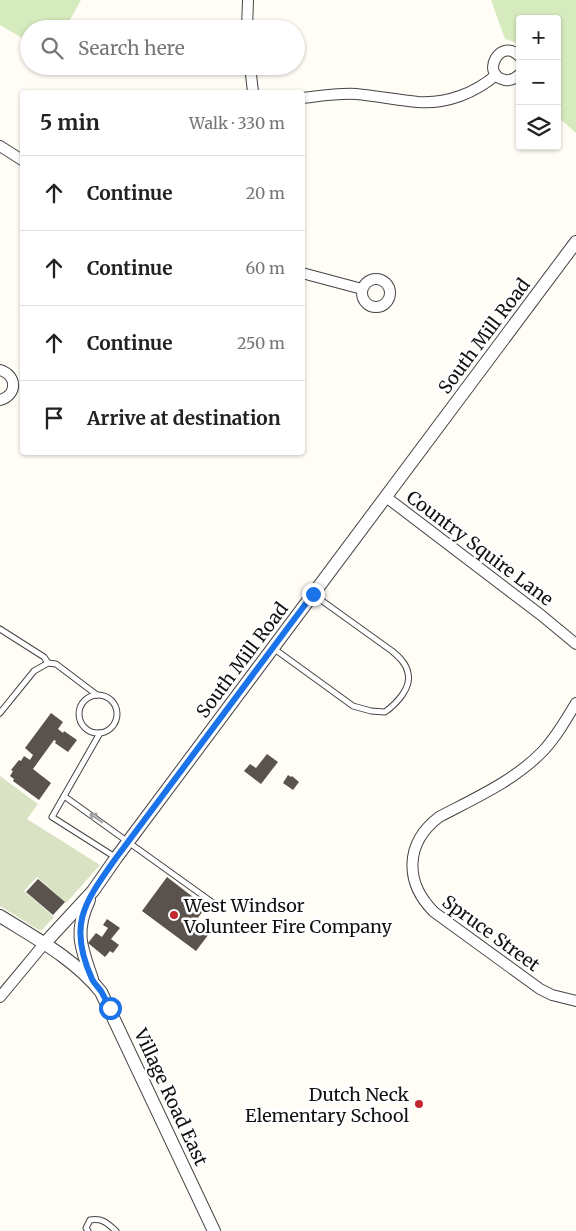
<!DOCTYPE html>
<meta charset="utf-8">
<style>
body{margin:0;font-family:Merriweather,serif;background:#f2f2f2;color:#222}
.controls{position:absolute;right:15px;top:15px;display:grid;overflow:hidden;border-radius:5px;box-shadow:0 1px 4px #0004}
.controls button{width:45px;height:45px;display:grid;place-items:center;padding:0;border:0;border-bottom:1px solid #e0e0e0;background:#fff;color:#222;font:25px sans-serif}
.stop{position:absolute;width:15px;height:15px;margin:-11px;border:4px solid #1a73e8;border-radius:50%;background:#fff}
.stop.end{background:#1a73e8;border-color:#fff;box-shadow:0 1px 5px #0008}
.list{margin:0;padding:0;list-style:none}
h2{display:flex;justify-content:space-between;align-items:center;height:65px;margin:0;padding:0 20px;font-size:21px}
h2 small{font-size:16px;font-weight:400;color:#767676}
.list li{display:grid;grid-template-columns:32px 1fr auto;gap:15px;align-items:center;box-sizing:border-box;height:75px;padding:0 20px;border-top:1px solid #e0e0e0}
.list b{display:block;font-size:19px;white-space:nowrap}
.list em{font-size:16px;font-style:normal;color:#767676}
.icon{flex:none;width:28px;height:28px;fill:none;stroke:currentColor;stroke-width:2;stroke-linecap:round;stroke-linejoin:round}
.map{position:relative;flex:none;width:576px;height:1231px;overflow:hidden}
.search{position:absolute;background:#fff;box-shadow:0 1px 4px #0004;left:20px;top:20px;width:285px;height:55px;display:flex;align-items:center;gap:12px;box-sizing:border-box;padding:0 18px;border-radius:28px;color:#767676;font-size:19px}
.panel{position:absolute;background:#fff;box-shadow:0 1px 4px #0004;left:20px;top:90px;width:285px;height:365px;border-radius:5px}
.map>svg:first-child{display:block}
</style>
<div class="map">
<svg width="576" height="1231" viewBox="0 0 576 1231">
<rect width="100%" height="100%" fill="#fffdf5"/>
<g fill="#d5ebbd">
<polygon points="0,0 81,0 65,29 29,29 29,42 0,25"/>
<polygon points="491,0 576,0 576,133 557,116 557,19 520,19 520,44 505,39"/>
</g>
<polygon fill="#d9e3c4" points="0,776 38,804 27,819 100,865 66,903 37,877 24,891 54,917 42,930 39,930 0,906"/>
<g fill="#5a524d">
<polygon points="51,713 63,722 58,729 63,733 64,731 77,740 68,752 55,743 56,741 54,740 33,769 51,783 39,800 13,781 14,779 10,776 13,771 11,770 19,760 21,761 24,756 30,760 33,755 25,748"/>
<polygon points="267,754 278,762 261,784 244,771 250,764 256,768"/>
<polygon points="288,775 291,777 292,776 299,782 293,790 283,783"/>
<polygon points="167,877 206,907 197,919 212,930 196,951 142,911"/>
<polygon points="38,879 65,902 53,915 26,892"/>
<polygon points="107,919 120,928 111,939 119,945 113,953 110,951 105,957 88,943 96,933 102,937 108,928 103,925"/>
</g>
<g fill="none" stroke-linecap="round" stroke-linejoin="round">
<defs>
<g id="service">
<polyline points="0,629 44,657 48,663"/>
<path d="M273,648L353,706L371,711L385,712C396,704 412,688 408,673C406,663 399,657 392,651L314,595"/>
<circle cx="98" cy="714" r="19"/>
<polyline points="0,713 34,671 48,663 56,664 97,695"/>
<polyline points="100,733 52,817 115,857"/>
<polyline points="64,796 216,905"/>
<path d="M88,1231L86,1228L90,1220C103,1218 107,1223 116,1231"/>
</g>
<g id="minor">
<polyline points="247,29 248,0"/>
<path d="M520,57C501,35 479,75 505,80C512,81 516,78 520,74"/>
<polyline points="250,66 253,92"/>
<path d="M302,98C320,96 338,93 356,94C377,96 397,100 418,102C447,104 475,93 496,75"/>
<polyline points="0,146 22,160"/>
<polyline points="302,273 362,289"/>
<circle cx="376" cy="293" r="14"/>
<path d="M0,370C17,375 18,395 0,400"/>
<polyline points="386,497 541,615 576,644"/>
<path d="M576,703C566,720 556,737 543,751C514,781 475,798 439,817C405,843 404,882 434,912L540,989L552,995L576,1001"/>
<polyline points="0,997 44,944"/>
</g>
<g id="tertiary">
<path d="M89,900C74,932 81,947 92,979"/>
<path d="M0,916C35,938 75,959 101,992L214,1231"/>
<polyline points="44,944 93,891 116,858 576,242"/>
</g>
</defs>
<use href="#service" stroke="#444" stroke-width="7"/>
<use href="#minor" stroke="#444" stroke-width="12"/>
<use href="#tertiary" stroke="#444" stroke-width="14"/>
<use href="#service" stroke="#fff" stroke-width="5"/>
<use href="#minor" stroke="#fff" stroke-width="10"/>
<use href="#tertiary" stroke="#fff" stroke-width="12"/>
</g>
<defs><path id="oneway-shaft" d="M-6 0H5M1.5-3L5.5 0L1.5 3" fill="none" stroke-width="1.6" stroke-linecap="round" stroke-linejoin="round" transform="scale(1.25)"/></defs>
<use stroke="#a0a0a0" href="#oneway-shaft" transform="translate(96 818) rotate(-145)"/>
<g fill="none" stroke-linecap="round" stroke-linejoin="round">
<path stroke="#1a73e8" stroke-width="6" d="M110,1008C107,1003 104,996 101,991C98,987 94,983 92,979C67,924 85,902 116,858L313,594"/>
</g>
<g fill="#c4262e" stroke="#fff" stroke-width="2">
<circle cx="174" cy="915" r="5"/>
<circle cx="419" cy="1104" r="5"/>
</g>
<g text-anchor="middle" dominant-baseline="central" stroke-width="5" stroke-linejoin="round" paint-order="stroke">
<g font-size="18" fill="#111" stroke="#fff">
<text transform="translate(484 336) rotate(-53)">South Mill Road</text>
<text transform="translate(480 548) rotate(37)">Country Squire Lane</text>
<text transform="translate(242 660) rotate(-53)">South Mill Road</text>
<text transform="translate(491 933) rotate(36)">Spruce Street</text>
<text transform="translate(171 1097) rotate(65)">Village Road East</text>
</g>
<g font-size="18" fill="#111" stroke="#fff" text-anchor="start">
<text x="184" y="905">West Windsor<tspan x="184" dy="21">Volunteer Fire Company</tspan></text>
<text x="409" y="1094" text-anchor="end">Dutch Neck<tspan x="409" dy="21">Elementary School</tspan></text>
</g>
</g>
</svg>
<div class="controls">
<button>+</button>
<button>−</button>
<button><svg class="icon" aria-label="layers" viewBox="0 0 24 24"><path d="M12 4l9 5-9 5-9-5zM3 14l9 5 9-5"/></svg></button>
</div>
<div class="stop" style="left:110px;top:1008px"></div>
<div class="stop end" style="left:313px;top:594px"></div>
<div class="search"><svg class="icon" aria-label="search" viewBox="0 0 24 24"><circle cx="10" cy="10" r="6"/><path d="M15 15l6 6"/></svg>Search here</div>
<section class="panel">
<h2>5 min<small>Walk · 330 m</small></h2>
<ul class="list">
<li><svg class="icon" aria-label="ahead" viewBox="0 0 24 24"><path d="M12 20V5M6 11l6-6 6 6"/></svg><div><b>Continue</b></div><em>20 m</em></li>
<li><svg class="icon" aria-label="ahead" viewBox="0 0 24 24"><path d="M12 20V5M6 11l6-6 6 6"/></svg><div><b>Continue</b></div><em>60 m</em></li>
<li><svg class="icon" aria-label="ahead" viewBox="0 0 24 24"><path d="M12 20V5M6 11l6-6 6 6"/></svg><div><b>Continue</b></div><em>250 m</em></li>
<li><svg class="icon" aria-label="arrive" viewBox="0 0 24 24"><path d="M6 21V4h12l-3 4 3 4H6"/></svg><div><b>Arrive at destination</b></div></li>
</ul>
</section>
</div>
